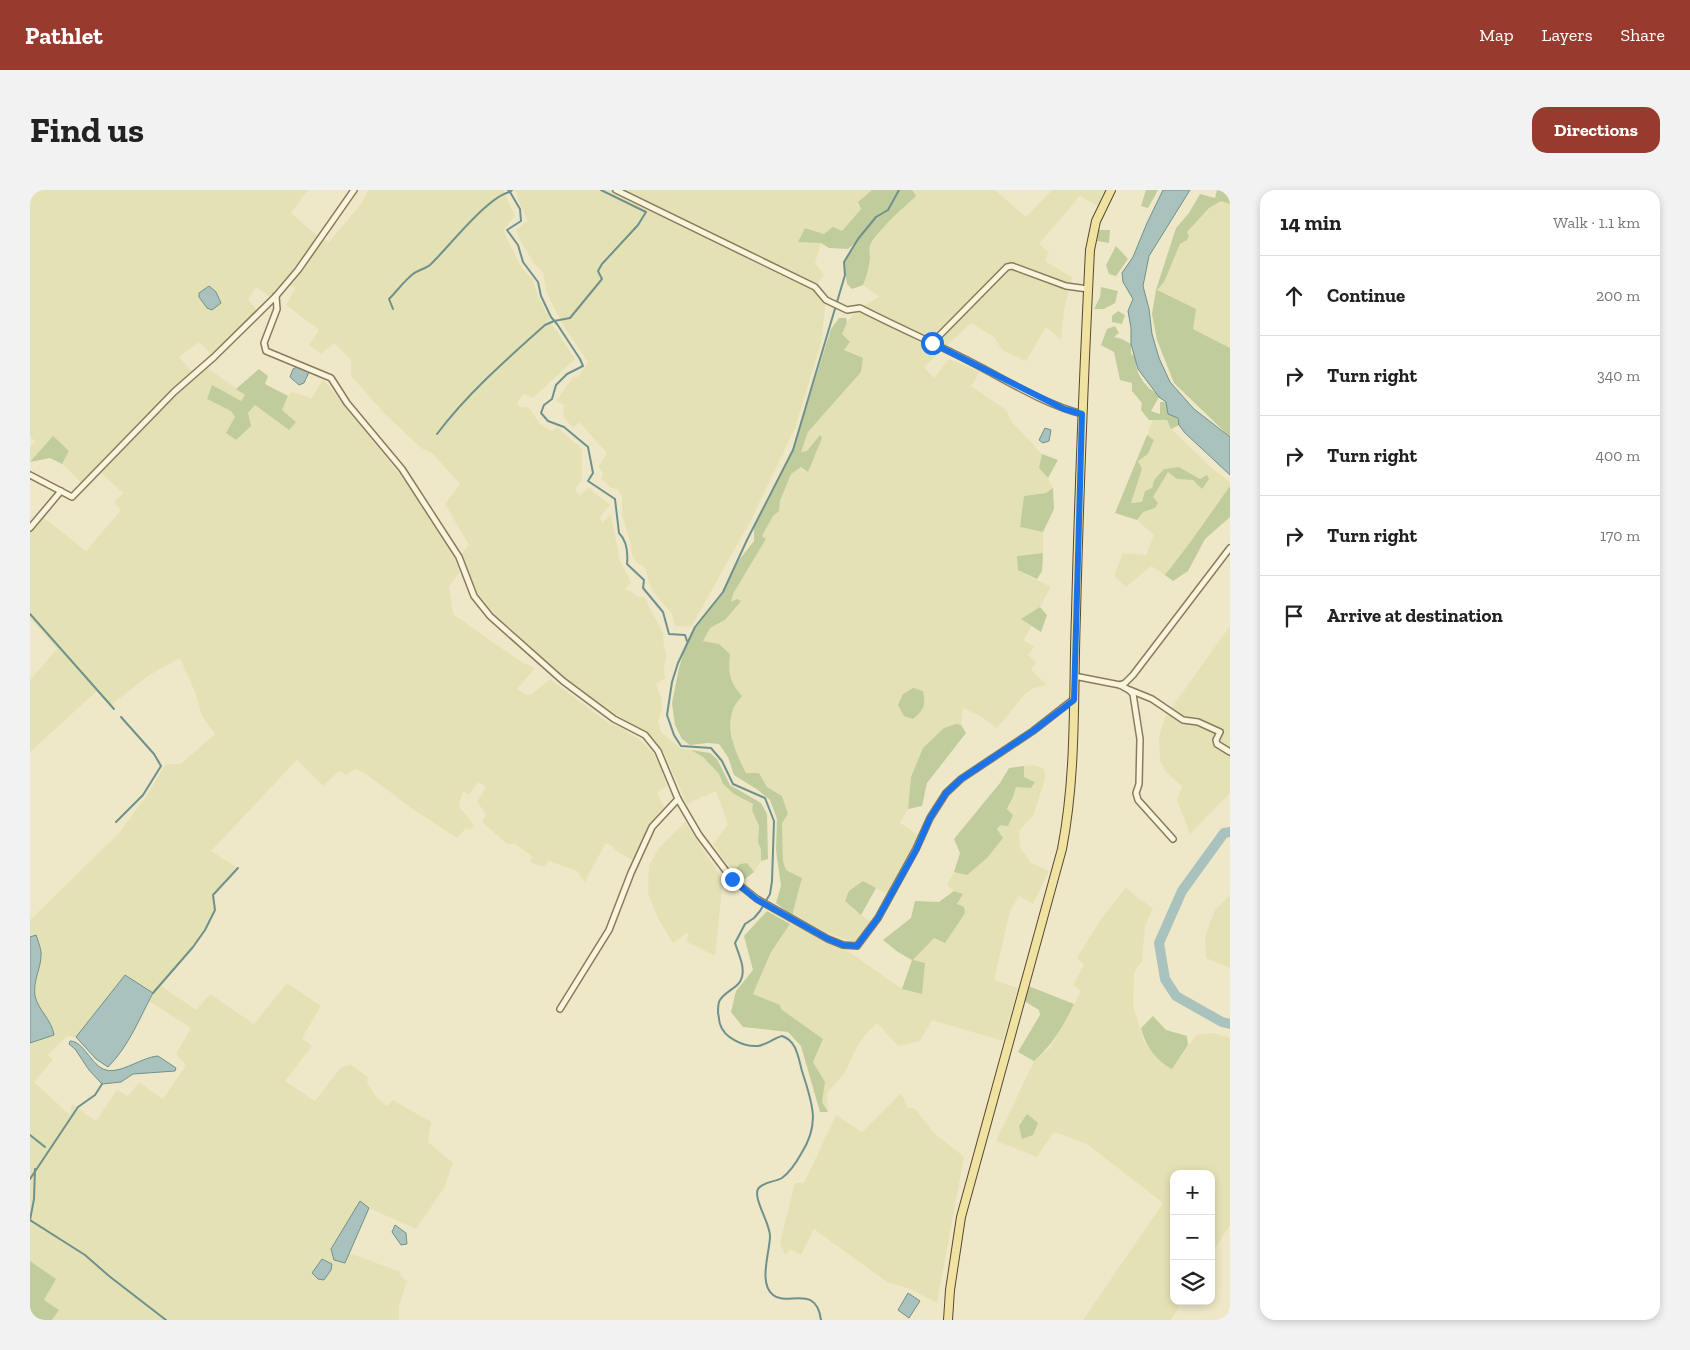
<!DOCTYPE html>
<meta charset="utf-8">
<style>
body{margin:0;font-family:"Zilla Slab",serif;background:#f2f2f2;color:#222}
.controls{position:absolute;right:15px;bottom:15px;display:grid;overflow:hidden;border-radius:10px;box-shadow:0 2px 8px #0003}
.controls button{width:45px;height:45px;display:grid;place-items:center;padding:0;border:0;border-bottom:1px solid #e0e0e0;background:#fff;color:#222;font:25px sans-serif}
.stop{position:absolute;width:15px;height:15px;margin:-11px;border:4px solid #1a73e8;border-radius:50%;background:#fff}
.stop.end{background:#1a73e8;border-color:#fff;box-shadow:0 1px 5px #0008}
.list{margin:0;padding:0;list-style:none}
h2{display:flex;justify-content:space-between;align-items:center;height:65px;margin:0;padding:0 20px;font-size:21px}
h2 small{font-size:16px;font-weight:400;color:#767676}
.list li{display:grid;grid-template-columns:32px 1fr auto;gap:15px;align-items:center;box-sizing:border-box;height:80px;padding:0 20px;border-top:1px solid #e0e0e0}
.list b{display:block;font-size:19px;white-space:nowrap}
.list em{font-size:16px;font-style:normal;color:#767676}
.icon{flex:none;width:28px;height:28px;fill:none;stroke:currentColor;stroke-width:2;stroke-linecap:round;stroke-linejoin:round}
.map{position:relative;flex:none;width:1200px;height:1130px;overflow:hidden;border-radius:15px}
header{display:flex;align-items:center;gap:30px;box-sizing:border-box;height:70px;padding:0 25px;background:#983b2e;color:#fff}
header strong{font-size:24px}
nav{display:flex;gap:28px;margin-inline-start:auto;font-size:18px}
.intro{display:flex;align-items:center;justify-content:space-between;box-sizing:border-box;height:120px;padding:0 30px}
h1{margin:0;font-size:35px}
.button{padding:12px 22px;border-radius:15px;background:#983b2e;color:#fff;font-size:18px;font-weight:700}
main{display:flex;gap:30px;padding:0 30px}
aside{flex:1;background:#fff;border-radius:15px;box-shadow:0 2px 8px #0003}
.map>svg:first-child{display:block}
</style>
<header>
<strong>Pathlet</strong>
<nav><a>Map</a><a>Layers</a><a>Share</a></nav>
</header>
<div class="intro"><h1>Find us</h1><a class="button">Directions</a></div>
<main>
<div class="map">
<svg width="1200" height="1130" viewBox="0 0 1200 1130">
<rect width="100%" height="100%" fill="#eee8c8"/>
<g fill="#e4e2b5" fill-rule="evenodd">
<path d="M0,0H278L261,23L290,48L299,52L331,14L338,0H473L485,26L474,40L476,47L492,78L503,90L507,104L522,134L545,169L503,208L493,204L487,214L492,218L495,216L499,218L510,234L522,241L527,237L552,259V290L545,299L549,306L559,298L580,315L570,327L572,333L581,324L590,371L601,392L595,399L602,402L608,407H614L633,443L634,457L637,467L634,475L635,489L626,494L631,507L632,519L628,531L631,542L650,558L661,560L673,567L689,584L693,594L704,604L723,614L722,620L729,636L728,652L731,660V671L724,682L717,673L710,674L704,680L695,671L683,654L698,634L686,601L657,614L631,557L618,543L563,511L518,473L461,420L445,399L432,363L439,355L415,314L430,294L403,264L391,258L354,223L321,186V170L304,153L291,164L279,155L289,140L256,115L265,98L257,93L243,109L226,97L218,109L229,123L184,167L169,152L149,167L164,184L175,176L215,205L211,211L177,209L201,221L206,227L218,223L225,215L259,240L251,220L261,202L282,208L293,189L362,275L385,305L425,370L430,382L419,397L423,424L493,473L505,478L487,499L496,505L502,504L520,489L577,532L591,538L611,551L624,564L631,579L637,597L627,602L634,618L619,637L602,670L588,662L579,654H575L555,692L547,681L519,671L513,677L500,672L502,666L485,654H477L452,632L456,624L447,612L456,597L448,592L439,605L433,601L429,616L444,635L441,640L436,638L427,648L381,618L336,584L325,579L316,585L309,581L293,596L267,570L181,661L208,678L183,704L185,720L175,740L163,757L130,795L166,820L180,804L224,834L257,793L291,816L272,848L282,856L255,891L285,911L311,877L321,875L338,887L337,893L348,909L357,916L363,910L401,932L398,952L423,973L414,998L386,1039L339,1018L330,1011L301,1059L304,1070L315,1073L319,1063L371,1082L370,1085L378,1092L375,1096L369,1117V1130H22L29,1120L14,1110L26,1089L0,1071V853L24,845L19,831L8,815L5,806L6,784L12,766L6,745L0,747V730L89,643L117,605L136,574H151L185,544L172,526L165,502L150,468L118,486L81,515L68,500L0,562V490L27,459L0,428V343L13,327L56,361L91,320L84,312L93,303L68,280L54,295L32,274L39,261L23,247L0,272V257L5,251L0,246ZM95,785L123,803L119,811L161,838L146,864L156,875L133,909L109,892L98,906L87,900L66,931L42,914L40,925L4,892L23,870L18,865L37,846L46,847Z"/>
<polygon points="483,0 842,0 828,12 831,19 812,41 794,44 775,38 769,51 791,53 785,73 794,85 785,97 796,110 791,153 765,238 720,332 661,437 645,436 642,424 623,401 618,390 616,379 606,372 602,365 600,351 592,325 592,307 587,299 581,298 571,288 573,283 568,277 577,263 549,232 543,238 533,226 534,215 526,211 543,187 548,187 558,172 537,141 524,118 516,101 513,82 504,74 490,50 486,40 498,31 487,7 487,3"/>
<polygon points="882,0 965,0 996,27 1022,0 1077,0 1068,16 1050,6 1009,54 1019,62 1015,71 1042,87 1034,121 1031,150 1016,137 996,171 972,160 964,147 941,133 894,177 904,188 919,169 950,182 941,196 976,220 982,232 1012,264 1009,278 1018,288 1023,298 1016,303 994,306 990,337 1013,342 1013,363 987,366 988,380 1021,397 1010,417 992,429 1001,436 994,450 1004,457 998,465 1006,472 1001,480 1017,495 1004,498 996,503 967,538 950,526 933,518 931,535 926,534 881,587 878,619 870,633 890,646 858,705 833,691 815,711 831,725 841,732 827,753 800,744 762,726 772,688 756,680 753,671 752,633 758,624 752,606 737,597 729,583 716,583 703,555 700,530 702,521 712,506 705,498 698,482 699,464 672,452 680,438 695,430 703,404 736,349 732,346 743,326 749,321 750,311 761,284 771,277 778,282 790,246 777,261 771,262 778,242 831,182 814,160 812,144 817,133 823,125 833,116 849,107 833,95 837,85 840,68 840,57 850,40 864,28 885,7"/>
<polygon points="1191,10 1200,14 1200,158 1163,139 1126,100 1134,92 1150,54 1157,50 1159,46 1157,42 1179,18"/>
<polygon points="1130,229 1137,230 1141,239 1183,279 1200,292 1200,296 1159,354 1135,385 1121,376 1096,397 1084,386 1093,363 1116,365 1124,345 1107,330 1138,282 1147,289 1163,290 1172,299 1177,285 1170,289 1149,277 1134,279 1124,290 1122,298 1115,301 1112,312 1101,313 1112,279 1108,271 1118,264 1124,250 1117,245 1123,230"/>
<polygon points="1200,436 1200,603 1160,644 1147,610 1152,596 1136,582 1130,571 1129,547 1135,527"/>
<polygon points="1003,575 1013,578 1016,586 1003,626 989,641 990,657 1001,673 1019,681 1003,714 989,706 980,721 964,790 988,798 973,851 902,830 890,851 868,856 847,833 835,845 827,857 814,884 797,903 798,922 792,912 795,892 783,872 793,849 751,819 723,804 741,762 760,734 821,763 872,799 892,804 882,770 904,748 928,732 934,723 927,715 933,704 924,701 917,695 924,682 937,685 971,635 983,607 986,596 1001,598 1005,592 994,587 994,576"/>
<polygon points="655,632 693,690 685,766 657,752 658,742 643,753 628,728 618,703 619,675 629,658"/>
<polygon points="1096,697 1108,708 1123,718 1115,736 1112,772 1108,776 1104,783 1103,815 1114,851 1142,879 1166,845 1183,843 1200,848 1200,1035 1181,1065 1181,984 1144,984 1144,1111 1152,1111 1141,1130 1053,1130 1133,1013 1057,954 1024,942 1007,967 966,951 1004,871 1019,859 1033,836 1051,801 1043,795 1054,775 1047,768 1069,732"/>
<polygon points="1200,705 1200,778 1176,768 1175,747 1185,720"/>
<polygon points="871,903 878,918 884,918 904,943 934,967 907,1113 880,1099 857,1092 784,1039 771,1065 760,1059 755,1065 750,1053 765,993 774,993 806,925 832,942"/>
</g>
<g fill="#c0cc9b">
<path d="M842,0H882L886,6C874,18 845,42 840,56C839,60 840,64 840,68C839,77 837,86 833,95L822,99L817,94L814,72L827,51L818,59L799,58L791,53L768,52L775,38L794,44L803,37L812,41L831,19L828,12Z"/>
<polygon points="1116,0 1128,0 1118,18 1111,16"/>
<polygon points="1187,0 1200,0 1200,14 1191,11 1179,18 1157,42 1159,46 1157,50 1150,54 1134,92 1127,100 1166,119 1163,139 1200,158 1200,247 1144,193 1127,150 1122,124 1126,100 1146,38 1159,23 1170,4 1185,8"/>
<polygon points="1069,40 1080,40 1079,53 1067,51"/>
<polygon points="1086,56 1098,69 1086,86 1079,84 1076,75"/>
<polygon points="1071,97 1088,101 1085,113 1074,119 1064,119 1070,107"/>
<polygon points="1088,121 1095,125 1092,134 1082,132 1082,126"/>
<path d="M809,128H816L817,133L812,144L820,152L814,160L833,168L831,182L778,242L771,262L777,261L790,245L792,248L778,282L771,277L761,284L750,311L749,321L743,326L732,346L736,349L703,404L701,412L707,409L711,411L695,430L680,438L673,451L689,454L700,464C698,483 699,491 712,506C708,511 703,517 702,523C696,543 707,565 716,583H729L737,597L752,606L758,624L752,633L753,671L756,680L772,688L762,726L746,713L751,696L746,660L747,629L740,610L728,600L704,585L698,567L689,554L678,553L660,555L652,549L645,535L642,513L649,478L657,451L665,437L693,402L709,370L724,351V336L763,260L801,139Z"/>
<path d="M1085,136L1089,143L1084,147L1092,149L1101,154V164L1106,167C1105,179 1109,187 1117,196C1121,201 1126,201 1129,207L1121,221L1130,224V212H1136C1140,222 1148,224 1149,235L1141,239L1137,230H1119L1111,220L1112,213L1102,201V193L1090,190L1084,162L1071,155L1077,139Z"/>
<polygon points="229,179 238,186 235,194 258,206 252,220 266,232 259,240 225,215 218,223 221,236 206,250 196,243 205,227 201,221 177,209 182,195 211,211 215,205 206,199"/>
<polygon points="1117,245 1124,250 1118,264 1108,271 1112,279 1101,313 1112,312 1115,301 1122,298 1124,290 1134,279 1149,277 1170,289 1177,285 1179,289 1172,299 1163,290 1147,289 1138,282 1123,307 1128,313 1125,318 1113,322 1107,330 1085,323"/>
<polygon points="23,246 39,261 32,274 20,268 0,272"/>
<polygon points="1012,264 1028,270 1018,288 1009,278"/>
<polygon points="1200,296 1200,327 1175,349 1158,381 1143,391 1135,385 1159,354"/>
<polygon points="1023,298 1024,319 1013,342 990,337 994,306 1016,303"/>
<polygon points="1013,363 1012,381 1007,389 988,380 987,366"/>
<polygon points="1010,417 1017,425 1011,442 991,429"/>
<path d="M883,498L893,501C896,515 894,520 883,529L874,526L868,515L873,504Z"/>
<polygon points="926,534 931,535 936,543 897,593 892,616 878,619 881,587 893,558 914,538"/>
<polygon points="661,560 680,563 687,569 700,595 731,613 737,624 738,669 731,671 731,660 728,652 729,636 722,620 723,614 704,604 693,594 689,584 673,567"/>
<polygon points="994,576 994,587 1005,592 1001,598 986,597 983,607 977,619 983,625 978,636 971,635 967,639 973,648 957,668 937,685 924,682 930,663 924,649 970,593 979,578"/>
<polygon points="717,673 724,682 715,689 708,687 704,680 710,674"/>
<polygon points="833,691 846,698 831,725 815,711 819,701"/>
<polygon points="924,701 933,704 927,714 934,717 935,723 915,753 904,748 883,770 895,773 892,804 872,799 882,770 868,762 853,750 881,728 885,711 909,712"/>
<polygon points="737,721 760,734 741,762 723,804 750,815 751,819 793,849 783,872 795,892 792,912 798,922 790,922 771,856 758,842 713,837 701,822 706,801 723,780 714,746"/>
<path d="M996,795L1044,814C1033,837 1023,854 1004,871L988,862L1010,825L1009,820L994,811Z"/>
<path d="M1123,826L1136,840L1157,846L1158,855L1142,879C1126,871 1115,855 1111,838Z"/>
<polygon points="997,924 1008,933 1003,945 992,949 989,936"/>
<polygon points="0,1071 26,1089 14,1110 29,1120 22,1130 0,1130"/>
</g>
<g fill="#a9c2be" stroke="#6f918d">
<polygon points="1133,0 1160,0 1119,66 1113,96 1119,119 1122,144 1129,168 1140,192 1164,219 1200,247 1200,285 1155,243 1149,235 1148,228 1138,224 1136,212 1129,207 1108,179 1101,154 1101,138 1098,121 1103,109 1093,92 1092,83 1103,67 1117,33"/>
<polygon points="179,96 186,102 191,113 182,120 177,118 169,107 169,103"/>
<polygon points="267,177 279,182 274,193 269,195 260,187 263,179"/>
<polygon points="1015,238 1021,240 1019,251 1013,253 1009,250"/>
<path d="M6,745C8,751 12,760 11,767C10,781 3,790 5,806C8,820 22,830 24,845L0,853V747Z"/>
<path d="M95,785L123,803C109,829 99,856 78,877L66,869L46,847Z"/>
<path d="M40,851C54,851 61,876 76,880C91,884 112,867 128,866L146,878L145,881L103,884L91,892L72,894L59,880L45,859L39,854Z"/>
<polygon points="330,1011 339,1018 315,1073 304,1070 301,1059"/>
<polygon points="365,1035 376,1043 377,1054 371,1055 362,1042"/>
<polygon points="292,1069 302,1074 301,1080 294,1090 288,1089 282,1083"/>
<polygon points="878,1103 890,1111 879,1128 868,1120"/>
</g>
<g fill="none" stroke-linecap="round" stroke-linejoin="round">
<g stroke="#6f918d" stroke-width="2">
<path d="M482,0L480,2L490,19L491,31L477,40L488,55L493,72L508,92L511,106L521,127L527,134L550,169L553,176L537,184L526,195L522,209L514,215L511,223L518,231L534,237L558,257L563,283L558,291L585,309L589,343C597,351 598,364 597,374L614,390L613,398L633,422L639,444L655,445L657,451"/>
<path d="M363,119L359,109C367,101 374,91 383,84C388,80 395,79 400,75C418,58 458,6 480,2L478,0"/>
<path d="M407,244C438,203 477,169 515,135L524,131L540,128L572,89L568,81L572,74L608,35L616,22L571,0"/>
<polyline points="0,424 84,519"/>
<polyline points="86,632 113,605 131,576 124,564 91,527"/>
<polyline points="123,803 163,757 175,740 185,720 183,705 208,678"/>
<polyline points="0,945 15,957"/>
<polyline points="5,979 4,1009 0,1030 55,1065 79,1086 136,1130"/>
<polyline points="0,989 48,917 65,905 72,894"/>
<path d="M791,1130C786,1093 757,1117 743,1105C728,1093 740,1062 740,1046C740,1033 723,1009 728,999C732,992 745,992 752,988C760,982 766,973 771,964C791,933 782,913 772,881C768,867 767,851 752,846C744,848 736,855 728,856C714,857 694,848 690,834C689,831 689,826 688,823C688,819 688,815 689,812C693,801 709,799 712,787C715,776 708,763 705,753L715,734L724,728L730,721L740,704L742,691L744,631L735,608L703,594L692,571L681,558L651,556L644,545L637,525L642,492L648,473L665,437L693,402L717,350L763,260L815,85L814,72L828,49L846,27L858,20L869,0"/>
</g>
<polyline stroke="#a9c2be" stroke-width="10" points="1200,642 1194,643 1152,701 1129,753 1135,789 1146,806 1192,832 1200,834"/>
<defs>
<g id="street">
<path d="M586,0L785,97L796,110L817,120L830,118C865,136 902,152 937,170C975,189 1011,213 1052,224"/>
<polyline points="246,106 247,119 234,153 236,161 301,188 317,213 372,279 429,367 444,406 460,426 533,491 584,529 615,545 628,561 648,609 669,645 702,689 727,709 798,749 813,755 827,756 848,728 886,659 900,628 916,603 931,589 1003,541 1044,509"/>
<polyline points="902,153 977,77 982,76 1036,96 1058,99"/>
<polyline points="0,285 42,307 144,202 184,167 246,106 268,80 324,0"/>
<polyline points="0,338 31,301"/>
<polyline points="1044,486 1090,495 1095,493 1103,485 1200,358"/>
<polyline points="1090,495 1099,500 1103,504 1110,549 1109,594 1106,603 1108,610 1143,649"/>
<polyline points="1100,500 1122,509 1153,530 1168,532 1190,542 1186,550 1187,554 1200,562"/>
<polyline points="530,819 579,740 601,683 622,637 648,609"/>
</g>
<path id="primary" d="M918,1130L920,1100L931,1027L1032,659C1047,581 1043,502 1046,424C1049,303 1054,181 1060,60L1066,31L1081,0"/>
</defs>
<use href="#street" stroke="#8a7b5d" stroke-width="8"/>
<use href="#primary" stroke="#584831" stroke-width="10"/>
<use href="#street" stroke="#f9f4db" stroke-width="5"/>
<use href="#primary" stroke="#f0e2a1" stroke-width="8"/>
</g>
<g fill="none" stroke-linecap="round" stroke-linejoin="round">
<polyline stroke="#1a73e8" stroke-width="6" points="702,689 726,709 798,749 813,755 827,756 848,728 886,660 900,628 916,603 931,589 1003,541 1044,510 1052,224 1034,219 902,153"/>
</g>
</svg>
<div class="controls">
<button>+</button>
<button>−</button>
<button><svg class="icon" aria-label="layers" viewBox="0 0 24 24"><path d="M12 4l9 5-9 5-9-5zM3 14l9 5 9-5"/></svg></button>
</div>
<div class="stop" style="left:902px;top:153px"></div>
<div class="stop end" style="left:702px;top:689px"></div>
</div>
<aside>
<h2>14 min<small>Walk · 1.1 km</small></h2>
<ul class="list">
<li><svg class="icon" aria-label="ahead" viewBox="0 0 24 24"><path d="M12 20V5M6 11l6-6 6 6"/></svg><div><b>Continue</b></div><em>200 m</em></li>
<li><svg class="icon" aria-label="right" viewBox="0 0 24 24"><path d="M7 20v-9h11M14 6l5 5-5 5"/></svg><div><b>Turn right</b></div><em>340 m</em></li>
<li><svg class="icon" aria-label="right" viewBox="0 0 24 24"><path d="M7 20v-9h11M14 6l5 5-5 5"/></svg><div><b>Turn right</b></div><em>400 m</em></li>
<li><svg class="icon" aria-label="right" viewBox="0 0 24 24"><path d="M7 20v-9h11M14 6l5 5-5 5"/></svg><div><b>Turn right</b></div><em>170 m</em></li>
<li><svg class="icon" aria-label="arrive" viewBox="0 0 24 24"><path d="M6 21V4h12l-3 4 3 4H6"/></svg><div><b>Arrive at destination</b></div></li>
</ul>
</aside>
</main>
